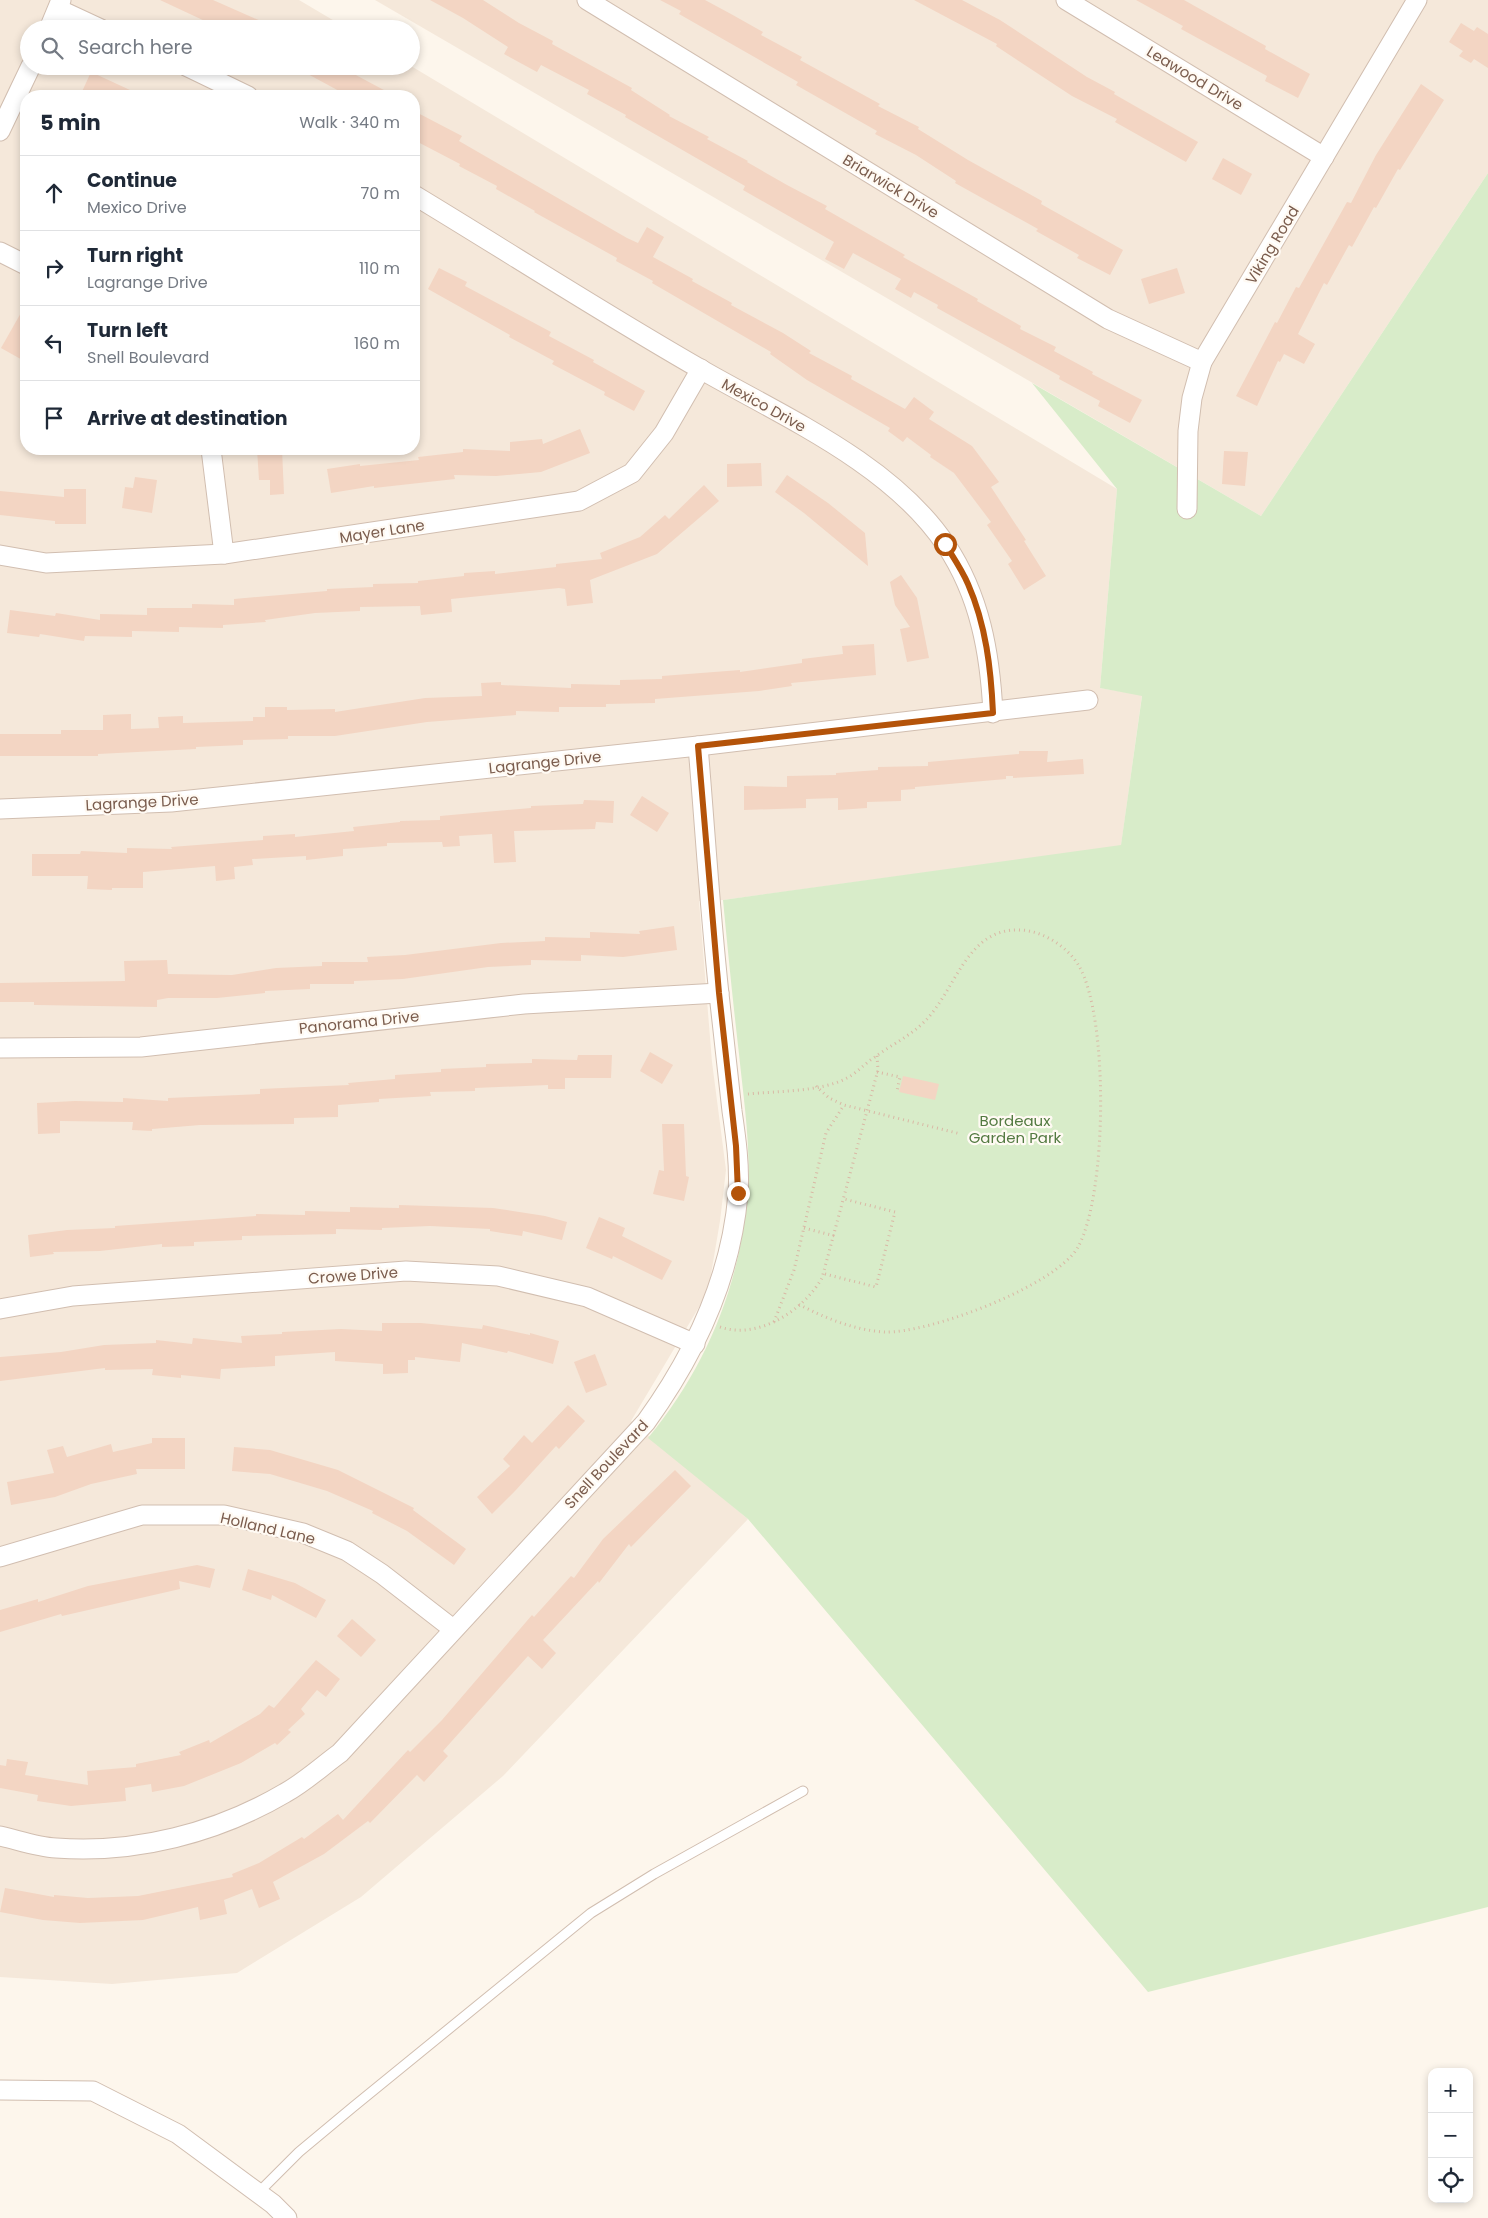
<!DOCTYPE html>
<meta charset="utf-8">
<style>
body{margin:0;font-family:Poppins,sans-serif;background:#f2f2f3;color:#1f2937}
.controls{position:absolute;right:15px;bottom:15px;display:grid;overflow:hidden;border-radius:10px;box-shadow:0 2px 8px #0003}
.controls button{width:45px;height:45px;display:grid;place-items:center;padding:0;border:0;border-bottom:1px solid #e0e1e3;background:#fff;color:#1f2937;font:25px sans-serif}
.stop{position:absolute;width:15px;height:15px;margin:-11px;border:4px solid #b45309;border-radius:50%;background:#fff}
.stop.end{background:#b45309;border-color:#fff;box-shadow:0 1px 5px #0008}
.list{margin:0;padding:0;list-style:none}
h2{display:flex;justify-content:space-between;align-items:center;height:65px;margin:0;padding:0 20px;font-size:21px}
h2 small{font-size:16px;font-weight:400;color:#747a83}
.list li{display:grid;grid-template-columns:32px 1fr auto;gap:15px;align-items:center;box-sizing:border-box;height:75px;padding:0 20px;border-top:1px solid #e0e1e3}
.list b{display:block;font-size:19px;white-space:nowrap}
.list p{margin:0;font-size:16px;white-space:nowrap;color:#747a83}
.list em{font-size:16px;font-style:normal;color:#747a83}
.icon{flex:none;width:28px;height:28px;fill:none;stroke:currentColor;stroke-width:2;stroke-linecap:round;stroke-linejoin:round}
.map{position:relative;flex:none;width:1488px;height:2218px;overflow:hidden}
.search{position:absolute;background:#fff;box-shadow:0 2px 8px #0003;left:20px;top:20px;width:400px;height:55px;display:flex;align-items:center;gap:12px;box-sizing:border-box;padding:0 18px;border-radius:28px;color:#747a83;font-size:19px}
.panel{position:absolute;background:#fff;box-shadow:0 2px 8px #0003;left:20px;top:90px;width:400px;height:365px;border-radius:20px}
.map>svg:first-child{display:block}
</style>
<div class="map">
<svg width="1488" height="2218" viewBox="0 0 1488 2218">
<rect width="100%" height="100%" fill="#fdf6ec"/>
<g fill="#f5e8da" fill-rule="evenodd">
<path d="M0,0H299L348,29H29V66H411L1117,489L1100,688L1142,695L1121,846L723,900L699,901L712,1062L726,1170L720,1221L708,1292L631,1421L748,1519L503,1776L361,1897L237,1973L112,1984L0,1977ZM26,96H414V449H26Z"/>
<polygon points="375,0 1488,0 1488,173 1261,516"/>
</g>
<path fill="#d8ecc9" d="M1488,173V1907L1148,1992L748,1519L648,1438C705,1369 738,1290 747,1201C752,1152 744,1103 739,1054C733,1003 728,952 723,900L1121,845L1142,696L1100,688L1117,489L1032,383L1261,516Z"/>
<g fill="#f3d5c3">
<polygon points="160,0 213,0 279,29 222,29"/>
<polygon points="430,0 483,0 519,23 553,41 552,44 632,88 631,90 670,115 669,116 709,137 707,139 748,161 747,162 787,185 827,206 825,209 905,255 903,257 978,299 977,301 1021,326 1020,329 1056,347 1054,351 1093,372 1092,374 1142,400 1130,423 1098,406 1100,401 1059,379 1060,376 937,308 938,305 914,292 911,298 895,289 901,279 853,253 844,269 825,259 834,242 743,190 745,186 625,117 626,115 587,94 589,90 541,65 537,72 504,54 508,47 463,18"/>
<polygon points="660,0 705,0 731,14 763,32 761,35 802,57 800,60 880,104 878,106 919,127 918,129 968,160 1042,201 1041,204 1123,250 1110,275 1077,258 1079,255 1036,231 1038,229 955,183 956,181 916,155 875,134 877,131 796,85 798,82 679,14 681,11"/>
<polygon points="914,0 962,0 1000,20 1087,77 1115,92 1114,94 1198,142 1186,162 1115,122 1117,119 1072,96 996,46 997,44"/>
<polygon points="1136,0 1184,0 1266,46 1265,49 1310,74 1298,98 1265,81 1267,76 1181,29 1183,26"/>
<polygon points="1461,23 1474,31 1477,27 1488,34 1488,68 1474,59 1471,63 1459,56 1463,51 1449,42"/>
<polygon points="293,66 339,66 395,96 339,96 341,92"/>
<polygon points="91,72 143,96 80,96"/>
<polygon points="1421,84 1444,100 1400,170 1398,169 1376,208 1374,207 1352,247 1349,245 1327,285 1324,283 1298,334 1315,344 1304,364 1284,354 1280,362 1278,361 1257,406 1236,396 1275,322 1277,323 1296,287 1299,288 1347,202 1351,203 1376,155"/>
<polygon points="414,111 462,136 459,141 627,238 638,243 647,227 664,237 653,257 693,279 692,281 732,303 731,305 783,333 811,351 809,353 852,376 851,379 905,409 914,397 934,412 929,419 972,446 999,482 991,487 1026,540 1024,541 1046,576 1024,590 1008,564 1012,561 987,525 991,522 954,473 930,457 931,455 907,437 903,442 888,431 890,428 807,380 770,354 771,352 652,283 653,281 616,261 617,258 534,212 535,211 496,189 497,186 459,166 460,164 414,140"/>
<polygon points="1223,158 1252,174 1241,195 1212,179"/>
<polygon points="439,268 467,282 465,286 551,332 549,336 594,360 593,362 645,391 634,411 604,395 605,392 552,364 554,361 509,337 510,335 428,289"/>
<polygon points="1177,268 1185,293 1149,304 1141,279"/>
<polygon points="26,304 26,362 1,348"/>
<polygon points="580,429 590,453 541,472 496,476 454,475 455,479 374,488 374,486 331,493 327,469 360,464 360,466 419,460 418,457 463,452 463,449 510,451 510,442 542,439 543,444"/>
<polygon points="257,449 282,449 284,494 270,495 270,480 259,480"/>
<polygon points="1224,451 1248,452 1245,486 1222,484"/>
<polygon points="761,463 762,486 727,487 727,464"/>
<polygon points="787,475 828,503 865,533 868,566 804,513 775,492"/>
<polygon points="135,477 157,480 152,513 122,508 125,487 133,488"/>
<polygon points="704,485 719,501 657,554 590,580 593,603 567,606 565,589 559,588 451,599 452,612 421,615 420,606 360,607 360,611 315,613 265,620 266,622 223,625 223,628 179,627 179,632 132,631 132,637 85,636 84,641 40,634 39,637 7,633 10,610 55,616 56,613 100,620 100,614 147,615 147,608 192,608 192,604 234,605 234,599 327,591 327,589 373,587 373,584 418,583 418,581 464,576 464,573 495,571 495,574 556,567 556,564 602,559 600,553 640,537 665,515 669,519"/>
<polygon points="64,489 86,489 86,524 55,524 55,521 0,515 0,491 64,497"/>
<polygon points="901,575 917,598 929,658 907,662 900,629 910,627 895,605 890,582"/>
<polygon points="874,644 876,675 791,683 792,686 759,691 655,699 655,703 606,704 606,707 559,707 559,712 516,711 516,715 427,722 335,736 288,736 288,739 243,740 243,745 196,747 196,749 98,754 98,756 0,756 0,734 61,734 61,730 103,730 103,715 131,714 131,729 159,728 158,717 183,716 183,723 253,721 253,717 265,717 265,707 287,707 287,710 335,709 335,712 425,698 482,696 481,683 501,682 501,685 571,688 571,684 620,685 620,680 662,679 662,676 740,670 740,672 802,663 802,659 843,654 842,646"/>
<polygon points="1019,751 1048,751 1047,762 1083,759 1084,774 1013,778 1013,776 1006,776 1006,779 915,787 915,789 901,790 901,801 867,802 867,808 838,810 838,798 806,799 806,808 744,810 744,786 787,787 787,776 836,775 836,773 878,770 878,767 928,766 928,762 1019,754"/>
<polygon points="642,796 669,813 657,832 630,815"/>
<polygon points="584,800 614,801 613,823 596,822 595,829 514,831 516,862 494,863 492,834 459,836 460,846 443,847 442,842 387,843 387,846 343,849 343,856 306,860 306,856 252,859 253,865 234,867 235,879 216,881 215,866 143,872 143,888 112,888 112,890 87,889 88,876 32,876 32,854 80,854 81,851 127,853 127,848 172,849 171,847 263,840 263,836 295,834 295,837 354,831 353,827 400,822 400,821 440,820 440,816 531,808 531,806 583,804"/>
<polygon points="674,926 677,950 623,957 581,955 581,961 531,960 531,965 488,967 403,979 354,981 354,984 310,984 310,989 265,991 265,993 217,998 168,998 157,1000 157,1007 37,1005 34,1005 34,1002 0,1002 0,983 125,981 124,961 167,960 168,974 232,975 276,968 322,966 322,962 368,962 367,957 405,955 501,943 545,941 545,937 590,938 590,932 640,934 639,931"/>
<polygon points="650,1052 673,1065 662,1084 640,1071"/>
<polygon points="578,1055 612,1055 611,1078 565,1078 565,1089 548,1089 548,1085 475,1088 475,1091 430,1092 431,1096 379,1099 379,1102 338,1105 338,1117 294,1118 294,1124 200,1125 152,1129 152,1131 132,1130 133,1122 60,1121 60,1133 38,1134 37,1103 75,1101 123,1102 123,1098 168,1101 168,1098 260,1094 260,1089 349,1085 348,1083 395,1079 395,1075 441,1072 441,1069 486,1067 486,1064 532,1063 532,1059 577,1060"/>
<polygon points="903,1076 939,1084 935,1100 899,1092"/>
<polygon points="662,1124 684,1124 686,1176 689,1177 684,1201 653,1194 659,1170 664,1171"/>
<polygon points="399,1205 493,1208 545,1216 567,1222 562,1240 523,1231 522,1236 490,1231 490,1229 430,1226 382,1228 382,1230 336,1229 336,1234 242,1236 242,1240 194,1242 194,1246 162,1247 162,1244 100,1251 53,1252 54,1254 30,1257 28,1235 67,1230 115,1228 115,1226 256,1216 256,1214 305,1215 305,1211 350,1212 350,1207 399,1208"/>
<polygon points="599,1217 625,1228 622,1236 672,1261 662,1280 613,1256 612,1259 586,1248"/>
<polygon points="382,1323 421,1323 482,1329 483,1325 530,1335 530,1333 559,1341 553,1364 508,1351 507,1353 462,1343 460,1362 415,1357 415,1360 408,1360 408,1373 383,1374 383,1364 335,1361 335,1352 275,1356 275,1366 221,1369 220,1379 181,1375 181,1378 152,1375 153,1369 105,1370 105,1368 0,1381 0,1357 61,1352 104,1345 156,1343 156,1340 192,1344 193,1338 242,1343 241,1336 282,1334 282,1332 341,1329 382,1331"/>
<polygon points="595,1354 607,1385 586,1393 574,1362"/>
<polygon points="568,1405 585,1421 559,1449 556,1446 515,1491 492,1514 477,1497 510,1466 503,1459 524,1435 532,1443"/>
<polygon points="152,1438 185,1438 185,1469 136,1469 137,1474 91,1484 55,1497 11,1505 7,1482 54,1473 47,1450 63,1446 67,1457 111,1444 113,1452 152,1443"/>
<polygon points="234,1447 270,1450 338,1470 414,1508 413,1510 466,1549 454,1565 407,1531 372,1513 373,1511 327,1491 270,1474 232,1471"/>
<polygon points="675,1470 691,1486 631,1547 629,1544 599,1583 598,1581 543,1640 556,1653 542,1669 528,1656 443,1751 448,1756 424,1782 417,1775 370,1823 368,1821 324,1854 273,1882 280,1899 259,1908 252,1889 224,1900 227,1914 200,1920 198,1907 143,1920 80,1923 43,1920 0,1912 5,1888 54,1897 54,1895 88,1898 138,1896 233,1877 232,1874 259,1863 302,1837 304,1839 338,1814 343,1820 408,1750 410,1752 442,1720 532,1615 534,1617 571,1576 574,1578 603,1539"/>
<polygon points="197,1565 215,1569 210,1588 179,1581 180,1589 62,1616 61,1614 0,1632 0,1610 38,1599 38,1602 88,1586"/>
<polygon points="248,1569 295,1583 326,1600 316,1618 272,1595 271,1600 242,1590"/>
<polygon points="352,1619 376,1640 361,1657 337,1636"/>
<polygon points="316,1660 340,1679 326,1697 317,1690 301,1709 305,1714 288,1730 291,1732 277,1745 275,1743 241,1763 184,1786 152,1792 151,1784 125,1788 126,1801 71,1806 37,1801 38,1795 0,1788 0,1765 6,1766 7,1759 28,1762 25,1775 88,1785 87,1771 136,1767 136,1764 181,1755 179,1752 209,1740 210,1743 260,1714 269,1705 274,1708"/>
</g>
<g fill="none" stroke-linecap="round" stroke-linejoin="round">
<defs>
<polyline id="lane" points="258,2193 299,2152 353,2107 591,1913 654,1874 803,1791"/>
<g id="street">
<polyline points="587,0 1108,319 1202,362"/>
<polyline points="1066,0 1324,157"/>
<polyline points="58,9 101,29"/>
<polyline points="49,29 61,0"/>
<polyline points="186,66 248,96"/>
<polyline points="0,131 31,66"/>
<path d="M414,195C510,253 604,314 702,370C784,417 892,464 946,545C980,596 990,653 993,713"/>
<polyline points="0,252 26,265"/>
<polyline points="211,449 224,554"/>
<polyline points="1187,509 1188,431 1192,398 1202,362 1417,0"/>
<polyline points="0,555 46,563 224,554 579,501 632,473 664,433 701,369"/>
<polyline points="0,809 171,802 698,746 1088,700"/>
<polyline points="0,1048 141,1047 524,1004 719,993"/>
<polyline points="0,1309 73,1296 406,1271 498,1276 587,1297 695,1344"/>
<polyline points="0,1557 142,1515 224,1515 303,1533 347,1551 382,1574 453,1629"/>
<path d="M0,1836C18,1840 37,1847 56,1848C135,1854 217,1833 285,1793C305,1782 322,1766 340,1753L646,1422C695,1354 731,1278 738,1194C740,1166 736,1138 732,1111C728,1072 723,1033 719,994C710,912 705,829 698,746"/>
<polyline points="0,2090 93,2091 178,2134 273,2204 287,2218"/>
</g>
</defs>
<use href="#lane" stroke="#d1beb0" stroke-width="11"/>
<use href="#street" stroke="#d1beb0" stroke-width="21"/>
<g stroke="#d9b8a5" stroke-width="3" stroke-dasharray="1 4" stroke-linecap="butt">
<polyline points="877,1072 900,1077 897,1091"/>
<polyline points="816,1086 829,1098 844,1105 961,1134"/>
<path d="M748,1094C777,1091 821,1092 847,1078C857,1073 865,1063 875,1057C891,1045 910,1036 924,1022C956,991 966,927 1021,930C1043,931 1068,947 1079,966C1109,1018 1107,1195 1078,1247C1056,1286 928,1334 884,1332C854,1330 825,1318 798,1304"/>
<polyline points="804,1228 835,1236"/>
<polyline points="825,1274 876,1287 895,1212 844,1199"/>
<polyline points="774,1322 794,1270 826,1133 844,1105"/>
<path d="M720,1327C758,1340 803,1311 822,1278L878,1070L877,1055"/>
</g>
<use href="#lane" stroke="#fff" stroke-width="9"/>
<use href="#street" stroke="#fff" stroke-width="19"/>
</g>
<g fill="none" stroke-linecap="round" stroke-linejoin="round">
<path stroke="#b45309" stroke-width="6" d="M738,1193L736,1146L719,993L698,746L993,713C991,669 986,625 968,584C962,570 953,557 945,544"/>
</g>
<g text-anchor="middle" dominant-baseline="central" stroke-width="4.5" stroke-linejoin="round" paint-order="stroke">
<g font-size="15" fill="#7a5c4d" stroke="#fffaf3">
<text transform="translate(1195 78) rotate(31)">Leawood Drive</text>
<text transform="translate(891 186) rotate(31)">Briarwick Drive</text>
<text transform="translate(1272 245) rotate(-59)">Viking Road</text>
<text transform="translate(764 405) rotate(29)">Mexico Drive</text>
<text transform="translate(382 531) rotate(-9)">Mayer Lane</text>
<text transform="translate(545 762) rotate(-6)">Lagrange Drive</text>
<text transform="translate(142 802) rotate(-3)">Lagrange Drive</text>
<text transform="translate(359 1022) rotate(-6)">Panorama Drive</text>
<text transform="translate(353 1275) rotate(-4)">Crowe Drive</text>
<text transform="translate(606 1464) rotate(-47)">Snell Boulevard</text>
<text transform="translate(268 1528) rotate(13)">Holland Lane</text>
</g>
<g font-size="15" fill="#537a41" stroke="#fffaf3">
<text x="1015" y="1120">Bordeaux<tspan x="1015" dy="17">Garden Park</tspan></text>
</g>
</g>
</svg>
<div class="controls">
<button>+</button>
<button>−</button>
<button><svg class="icon" aria-label="locate" viewBox="0 0 24 24"><circle cx="12" cy="12" r="6"/><path d="M12 2v4M12 18v4M2 12h4M18 12h4"/></svg></button>
</div>
<div class="stop" style="left:945px;top:544px"></div>
<div class="stop end" style="left:738px;top:1193px"></div>
<div class="search"><svg class="icon" aria-label="search" viewBox="0 0 24 24"><circle cx="10" cy="10" r="6"/><path d="M15 15l6 6"/></svg>Search here</div>
<section class="panel">
<h2>5 min<small>Walk · 340 m</small></h2>
<ul class="list">
<li><svg class="icon" aria-label="ahead" viewBox="0 0 24 24"><path d="M12 20V5M6 11l6-6 6 6"/></svg><div><b>Continue</b><p>Mexico Drive</p></div><em>70 m</em></li>
<li><svg class="icon" aria-label="right" viewBox="0 0 24 24"><path d="M7 20v-9h11M14 6l5 5-5 5"/></svg><div><b>Turn right</b><p>Lagrange Drive</p></div><em>110 m</em></li>
<li><svg class="icon" aria-label="left" viewBox="0 0 24 24"><path d="M17 20v-9H6M10 6l-5 5 5 5"/></svg><div><b>Turn left</b><p>Snell Boulevard</p></div><em>160 m</em></li>
<li><svg class="icon" aria-label="arrive" viewBox="0 0 24 24"><path d="M6 21V4h12l-3 4 3 4H6"/></svg><div><b>Arrive at destination</b></div></li>
</ul>
</section>
</div>
